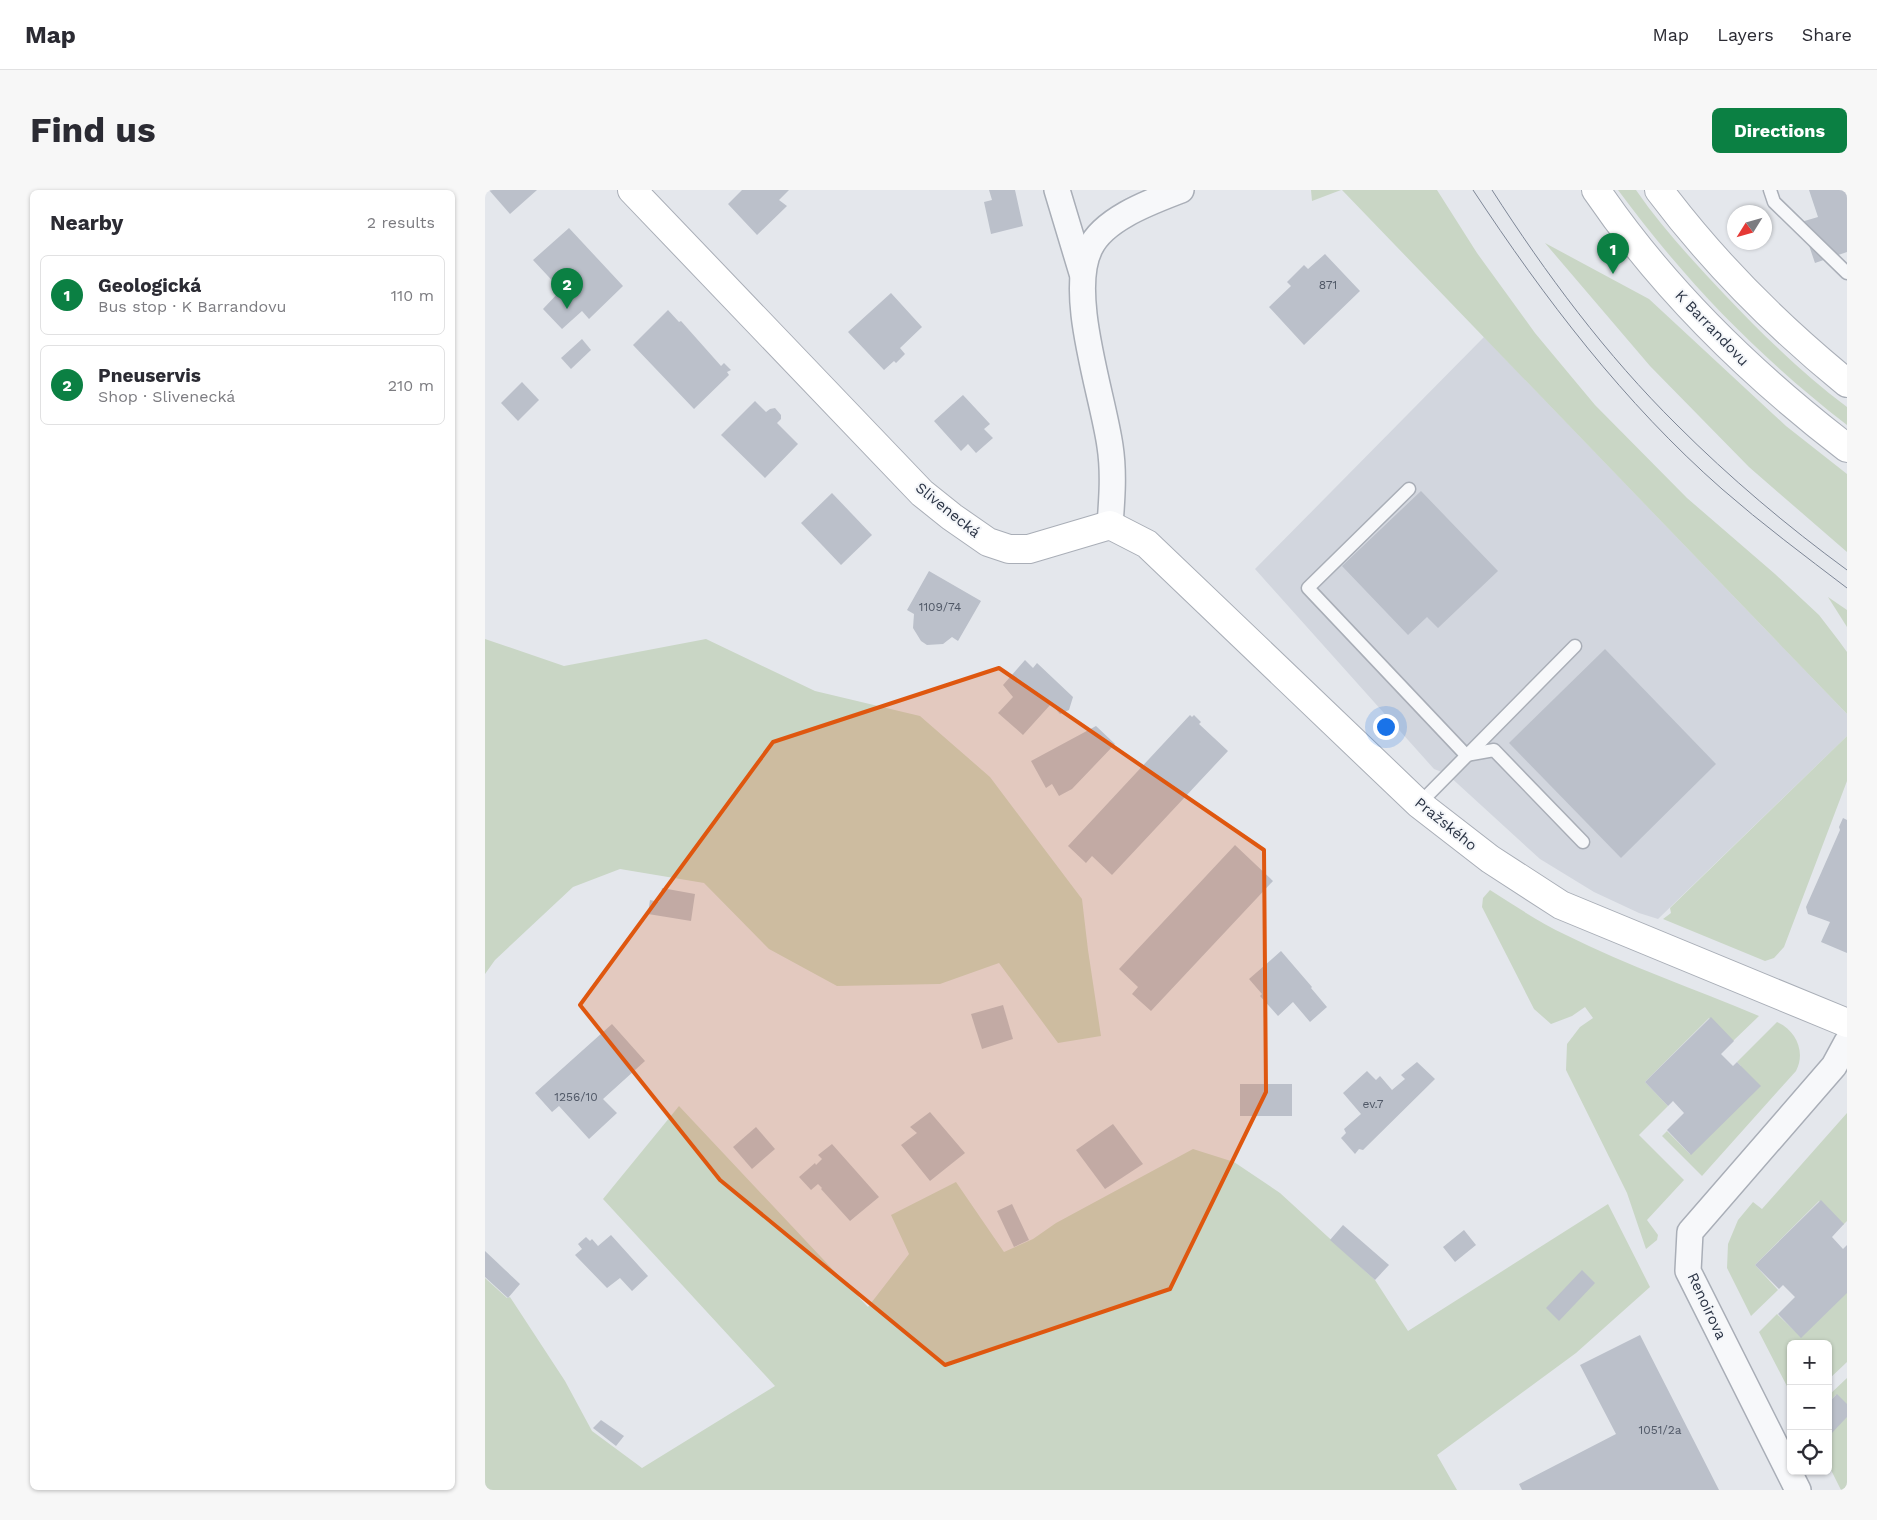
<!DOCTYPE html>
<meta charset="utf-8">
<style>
body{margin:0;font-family:"Work Sans",sans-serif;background:#f7f7f7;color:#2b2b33}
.controls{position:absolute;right:15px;bottom:15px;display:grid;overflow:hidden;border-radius:8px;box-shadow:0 1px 4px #0004}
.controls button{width:45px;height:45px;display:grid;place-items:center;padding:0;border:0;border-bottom:1px solid #e1e1e2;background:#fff;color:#2b2b33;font:25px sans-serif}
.compass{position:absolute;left:1242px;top:15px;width:45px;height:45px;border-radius:50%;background:#fff;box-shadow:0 1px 4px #0004;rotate:233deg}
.you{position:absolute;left:900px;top:536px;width:18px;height:18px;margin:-12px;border:4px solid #fff;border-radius:50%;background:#1a73e8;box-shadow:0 0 0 8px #1a73e833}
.badge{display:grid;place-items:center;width:32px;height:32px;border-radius:50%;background:#0b8043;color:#fff;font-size:16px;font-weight:700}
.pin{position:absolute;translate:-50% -41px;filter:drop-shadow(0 1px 2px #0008)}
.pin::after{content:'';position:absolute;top:26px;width:18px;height:15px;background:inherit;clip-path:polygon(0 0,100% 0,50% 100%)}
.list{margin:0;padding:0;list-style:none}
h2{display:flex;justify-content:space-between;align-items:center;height:65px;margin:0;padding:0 20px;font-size:21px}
h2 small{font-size:16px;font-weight:400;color:#7c7c81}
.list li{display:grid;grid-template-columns:32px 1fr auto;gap:15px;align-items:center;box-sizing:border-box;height:80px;margin:0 10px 10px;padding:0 10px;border:1px solid #e1e1e2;border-radius:8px}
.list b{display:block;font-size:19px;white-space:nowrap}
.list p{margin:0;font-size:16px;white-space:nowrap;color:#7c7c81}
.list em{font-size:16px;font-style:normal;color:#7c7c81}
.icon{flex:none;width:28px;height:28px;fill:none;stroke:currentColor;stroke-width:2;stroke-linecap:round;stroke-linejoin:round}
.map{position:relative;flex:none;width:1362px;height:1300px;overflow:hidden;border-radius:8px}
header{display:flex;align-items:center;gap:30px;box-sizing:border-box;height:70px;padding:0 25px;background:#fff;border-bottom:1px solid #e1e1e2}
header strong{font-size:24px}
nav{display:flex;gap:28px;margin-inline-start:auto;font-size:18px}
.intro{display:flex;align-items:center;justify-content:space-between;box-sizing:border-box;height:120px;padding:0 30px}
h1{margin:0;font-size:35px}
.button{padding:12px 22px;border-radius:8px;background:#0b8043;color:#fff;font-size:18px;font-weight:700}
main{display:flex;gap:30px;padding:0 30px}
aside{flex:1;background:#fff;border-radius:8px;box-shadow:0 1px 4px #0004}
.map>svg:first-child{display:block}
</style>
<header>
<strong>Map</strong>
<nav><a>Map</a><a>Layers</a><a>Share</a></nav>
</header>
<div class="intro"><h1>Find us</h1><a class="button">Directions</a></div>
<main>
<aside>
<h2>Nearby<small>2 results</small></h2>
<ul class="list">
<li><span class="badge">1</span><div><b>Geologická</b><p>Bus stop · K Barrandovu</p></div><em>110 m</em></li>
<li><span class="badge">2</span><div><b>Pneuservis</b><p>Shop · Slivenecká</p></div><em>210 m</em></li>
</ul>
</aside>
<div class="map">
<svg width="1362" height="1300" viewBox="0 0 1362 1300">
<rect width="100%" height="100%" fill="#e4e7ec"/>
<polygon fill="#d2d6de" points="999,147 1362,524 1362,546 1173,729 1154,723 1109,702 1055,669 962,584 949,579 770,379"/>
<g fill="#c9d6c5">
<polygon points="826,0 856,0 827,11"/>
<polygon points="857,0 952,0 992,63 1050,143 1110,215 1202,308 1290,384 1334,425 1354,451 1362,462 1362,524"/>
<path d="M1133,0H1151C1177,38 1209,72 1240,105C1278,145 1318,184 1362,217V235C1272,165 1201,92 1133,0Z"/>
<polygon points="1060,53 1164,109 1301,236 1362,284 1362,362 1264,277 1165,176"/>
<polygon points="1343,407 1362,420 1362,437"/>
<polygon points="0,449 79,476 221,449 330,501 435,526 505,587 597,709 603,760 616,846 573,853 514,773 455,794 352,796 284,759 219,693 135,679 88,697 10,770 0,784"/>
<polygon points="1362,546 1362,591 1299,757 1289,768 1280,771 1178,729 1186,723 1185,718"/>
<path d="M1005,700C1030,716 1054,732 1081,745C1143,776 1210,799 1274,826L1248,851L1224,828L1160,892L1183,916L1154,945L1199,990L1162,1030L1173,1045L1172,1050L1161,1059L1142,1003L1081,880L1082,854L1095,837L1108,828L1100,817L1087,826L1066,834L1049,819L997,717L998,708Z"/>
<path d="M1292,832C1311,840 1321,862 1311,881L1217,986L1177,946L1182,941L1205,964L1256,876L1252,872Z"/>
<polygon points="194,916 383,1117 424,1064 406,1025 471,992 519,1062 548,1049 571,1033 708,959 749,972 795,1003 890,1090 923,1141 1123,1014 1165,1097 1091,1163 952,1265 972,1300 0,1300 0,1088 22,1108 25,1107 80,1191 107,1241 157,1278 290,1196 118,1009"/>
<polygon points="1362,923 1362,1031 1358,1035 1334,1011 1270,1075 1293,1100 1266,1126 1242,1078 1243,1054 1253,1030 1268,1012 1277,1019"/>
<polygon points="1362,1102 1362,1172 1343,1190 1343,1154 1306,1154 1306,1204 1274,1142 1292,1124 1316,1147"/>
<polygon points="1362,1188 1362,1216 1351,1205 1343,1213 1343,1206"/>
<polygon points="1362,1226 1362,1300 1356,1300 1343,1274 1343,1242 1345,1243"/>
</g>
<g fill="#bbc0ca">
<polygon points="4,0 52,0 25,24"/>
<polygon points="257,0 304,0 294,10 302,16 272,45 243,14"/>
<polygon points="504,0 530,0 538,36 506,44 499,12 507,10"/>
<polygon points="1324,0 1362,0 1362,62 1330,73 1316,32 1333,27"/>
<polygon points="84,38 138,96 104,129 97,121 77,139 58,119 76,100 48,70"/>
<polygon points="840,64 875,101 819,155 784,117 806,96 802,92 819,75 823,79"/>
<polygon points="406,103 437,137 415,158 420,164 411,173 409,171 399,180 363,142"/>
<polygon points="183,120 194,132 196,131 236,176 239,173 246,180 242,182 244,185 209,219 148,155"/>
<polygon points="97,149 106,160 86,179 76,168"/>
<polygon points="37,192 54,210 33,231 16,213"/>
<polygon points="478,205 505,234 499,239 508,248 491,263 483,254 476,261 449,231"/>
<polygon points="270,211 281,222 285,219 290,218 296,225 296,229 292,233 313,254 280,288 236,245"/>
<polygon points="936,301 1013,381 953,438 942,427 923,445 857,376"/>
<polygon points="347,303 387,345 356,375 316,333"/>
<polygon points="444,381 496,411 473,451 467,447 458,454 442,455 436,451 428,438 429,424 422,420"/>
<polygon points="1120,459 1231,574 1136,668 1024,553"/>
<polygon points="540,470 548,478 552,473 588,507 584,520 575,524 566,514 538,545 513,523 528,507 518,495"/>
<polygon points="705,525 707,527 709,525 716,532 714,534 743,561 627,685 607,666 601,673 583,656"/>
<polygon points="611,536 630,554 587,599 574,606 567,594 561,598 546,571"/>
<polygon points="1358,628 1362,630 1362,763 1336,752 1345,732 1323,724 1321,717 1355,640 1354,637"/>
<polygon points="750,655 788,691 666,821 647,804 653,797 634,779"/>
<polygon points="177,698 210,704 206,731 163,724 165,710 174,712"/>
<polygon points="796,761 827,797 826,798 842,817 825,832 808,812 793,826 775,806 777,804 764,789"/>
<polygon points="518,815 528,849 497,859 486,824"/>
<polygon points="1226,827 1249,851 1236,864 1248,876 1252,872 1276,896 1206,965 1182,940 1199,923 1188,911 1183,916 1160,892"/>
<polygon points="127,834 160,871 118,909 132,923 104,949 74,916 67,922 50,903"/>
<polygon points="932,872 950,889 878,960 874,959 870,964 856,948 861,943 859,939 876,924 858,903 882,881 891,890 895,886 907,900 920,889 916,885"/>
<rect x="755" y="894" width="52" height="32"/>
<polygon points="445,922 480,963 445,991 416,955 432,943 425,937"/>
<polygon points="628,934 658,974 620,999 591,960"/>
<polygon points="271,937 290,959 267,979 248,957"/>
<polygon points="347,954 394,1007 365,1031 336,999 337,998 333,994 326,1000 314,987 330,973 331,975 337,969 333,965"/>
<polygon points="1336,1010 1359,1034 1347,1047 1358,1059 1362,1055 1362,1103 1316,1148 1293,1124 1310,1107 1298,1095 1294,1099 1270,1075"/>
<polygon points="527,1014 544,1050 529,1057 512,1021"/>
<polygon points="858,1035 904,1075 890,1090 845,1050"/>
<polygon points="979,1040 991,1055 970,1072 958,1057"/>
<polygon points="126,1045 163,1086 147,1101 135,1088 122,1098 90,1065 97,1059 93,1054 101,1047 105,1051 107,1049 113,1056"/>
<polygon points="0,1061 35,1094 23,1108 0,1087"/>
<polygon points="1097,1080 1110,1093 1074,1131 1061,1118"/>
<polygon points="1155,1145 1234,1300 1037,1300 1034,1294 1131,1244 1095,1175"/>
<polygon points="1352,1204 1362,1214 1362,1227 1346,1244 1343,1241 1343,1213"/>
<polygon points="116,1230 139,1246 131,1256 108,1238"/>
</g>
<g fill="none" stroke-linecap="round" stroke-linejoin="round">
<defs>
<g id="lane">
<polyline points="1285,0 1289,12 1362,83"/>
<polyline points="924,299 823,398 981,565 1009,560 1098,652"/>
<polyline points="934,614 1090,456"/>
</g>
<g id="street">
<polyline points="572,0 597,83"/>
<path d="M625,335C627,308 629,282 625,256C618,205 582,104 605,58C619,28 668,11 696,0"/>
<polyline points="1313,1300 1203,1081 1205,1042 1349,876 1362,852"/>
</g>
<g id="secondary">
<polyline points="147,0 437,303 467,327 503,352 524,359 544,359 625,335 662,354 934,614 1005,669 1076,715 1362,833"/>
<path d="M1111,0C1179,100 1267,185 1362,258"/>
<path d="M1174,0C1228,72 1292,136 1362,193"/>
</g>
</defs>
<use href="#lane" stroke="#a9aeb7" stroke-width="15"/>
<use href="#street" stroke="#a9aeb7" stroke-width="28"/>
<use href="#secondary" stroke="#a9aeb7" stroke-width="30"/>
<use href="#lane" stroke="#f7f8fa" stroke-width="12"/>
<use href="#street" stroke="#f7f8fa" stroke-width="25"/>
<use href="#secondary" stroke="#fff" stroke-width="28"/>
<g stroke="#7d8696" stroke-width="1">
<path d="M988,0C1060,109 1139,213 1237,299C1277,334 1320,366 1362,398"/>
<path d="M1007,0C1061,84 1121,165 1192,235C1245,288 1302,336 1362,380"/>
</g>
</g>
<path fill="#df570f" fill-opacity="0.2" stroke="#df570f" stroke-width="4" stroke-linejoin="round" d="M514,478L779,660L781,902L685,1099L460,1175L235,990L95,815L288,552Z"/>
<g text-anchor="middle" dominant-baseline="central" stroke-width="4" stroke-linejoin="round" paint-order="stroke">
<g font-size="12" fill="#4f5766">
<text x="843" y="95">871</text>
<text x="455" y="417">1109/74</text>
<text x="91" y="907">1256/10</text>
<text x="888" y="914">ev.7</text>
<text x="1175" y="1240">1051/2a</text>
</g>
<g font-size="15" fill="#2b3445" stroke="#f4f6f9">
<text transform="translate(1227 138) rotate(46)">K Barrandovu</text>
<text transform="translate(463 320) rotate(39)">Slivenecká</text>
<text transform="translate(961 634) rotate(39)">Pražského</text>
<text transform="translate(1222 1116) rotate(65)">Renoirova</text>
</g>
</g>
</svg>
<div class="controls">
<button>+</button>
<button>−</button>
<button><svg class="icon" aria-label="locate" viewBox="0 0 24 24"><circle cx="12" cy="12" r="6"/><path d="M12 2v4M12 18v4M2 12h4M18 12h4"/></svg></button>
</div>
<svg class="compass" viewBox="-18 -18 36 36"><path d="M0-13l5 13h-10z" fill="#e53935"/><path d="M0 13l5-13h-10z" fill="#7c7c81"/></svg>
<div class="you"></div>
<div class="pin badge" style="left:1128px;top:84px">1</div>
<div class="pin badge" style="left:82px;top:119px">2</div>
</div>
</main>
